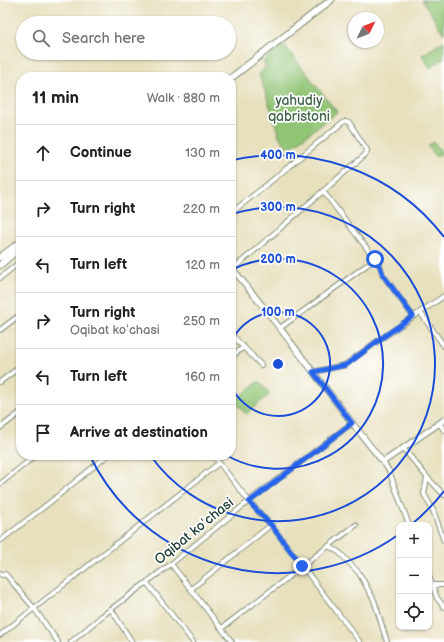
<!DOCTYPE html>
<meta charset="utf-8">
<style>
body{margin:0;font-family:"Balsamiq Sans",sans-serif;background:#f6f6f6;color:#222}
.controls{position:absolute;right:12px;bottom:12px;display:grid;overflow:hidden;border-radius:8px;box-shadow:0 1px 3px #0004}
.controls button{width:36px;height:36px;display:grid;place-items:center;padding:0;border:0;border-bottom:1px solid #e0e0e0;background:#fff;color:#222;font:20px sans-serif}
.compass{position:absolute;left:348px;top:12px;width:36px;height:36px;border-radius:50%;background:#fff;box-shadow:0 1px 3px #0004;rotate:47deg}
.stop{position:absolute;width:12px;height:12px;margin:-9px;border:3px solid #2563eb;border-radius:50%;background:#fff}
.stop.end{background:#2563eb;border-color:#fff;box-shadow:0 1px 4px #0008}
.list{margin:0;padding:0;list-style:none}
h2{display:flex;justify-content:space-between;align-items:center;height:52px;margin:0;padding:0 16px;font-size:17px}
h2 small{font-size:13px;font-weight:400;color:#767676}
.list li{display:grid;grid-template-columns:26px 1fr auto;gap:12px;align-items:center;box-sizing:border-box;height:56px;padding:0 16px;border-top:1px solid #e0e0e0}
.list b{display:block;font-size:15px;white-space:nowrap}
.list p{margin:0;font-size:13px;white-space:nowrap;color:#767676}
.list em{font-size:13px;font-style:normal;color:#767676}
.icon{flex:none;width:22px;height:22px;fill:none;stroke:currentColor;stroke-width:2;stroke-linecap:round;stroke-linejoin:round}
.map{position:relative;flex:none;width:444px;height:642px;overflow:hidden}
.search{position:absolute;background:#fff;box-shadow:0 1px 3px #0004;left:16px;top:16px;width:220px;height:44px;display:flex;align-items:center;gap:10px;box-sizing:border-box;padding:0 14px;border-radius:22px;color:#767676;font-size:15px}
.panel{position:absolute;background:#fff;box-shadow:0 1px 3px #0004;left:16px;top:72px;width:220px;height:388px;border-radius:16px}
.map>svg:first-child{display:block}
</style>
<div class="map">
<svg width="444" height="642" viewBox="0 0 444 642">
<rect width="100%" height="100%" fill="#fff"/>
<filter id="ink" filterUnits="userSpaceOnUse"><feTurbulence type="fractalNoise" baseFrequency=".025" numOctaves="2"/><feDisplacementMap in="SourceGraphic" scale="8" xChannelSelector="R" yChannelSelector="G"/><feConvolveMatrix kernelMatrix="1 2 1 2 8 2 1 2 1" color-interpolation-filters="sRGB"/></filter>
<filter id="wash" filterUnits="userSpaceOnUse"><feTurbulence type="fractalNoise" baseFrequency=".012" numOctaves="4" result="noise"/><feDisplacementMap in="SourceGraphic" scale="16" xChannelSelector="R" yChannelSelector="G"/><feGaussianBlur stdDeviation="0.9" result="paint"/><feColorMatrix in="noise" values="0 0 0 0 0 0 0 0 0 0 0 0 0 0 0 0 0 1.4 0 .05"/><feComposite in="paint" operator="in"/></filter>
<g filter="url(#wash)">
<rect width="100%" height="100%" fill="#e7e0bd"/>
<g fill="#91c475" stroke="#588054">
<polygon points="422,0 444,0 444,34"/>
<polygon points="444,41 444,58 430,68 422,55"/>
<polygon points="284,45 337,112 289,149 278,135 279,133 259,74 266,66 263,62"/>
<polygon points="434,142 442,153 436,157 428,146"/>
<polygon points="259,381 270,394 246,414 235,401"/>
</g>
</g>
<g filter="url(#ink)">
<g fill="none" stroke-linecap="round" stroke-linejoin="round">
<defs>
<g id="minor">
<polyline points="323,191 375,259 380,266 383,275 413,316"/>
<polyline points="231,213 264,187 343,122 346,121 349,122 367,150 366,154 233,269"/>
<polyline points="0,278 21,261"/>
<polyline points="420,312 444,346"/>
<polyline points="280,328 375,259"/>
<polyline points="0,330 21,314"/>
<polyline points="231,334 261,365"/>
<polyline points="231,357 244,347"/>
<polyline points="313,372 345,365 379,340 444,296"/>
<polyline points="0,382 21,366"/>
<polyline points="439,423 444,430"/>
<polyline points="0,428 21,412"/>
<polyline points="403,448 427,477 444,495"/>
<polyline points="213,455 249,501 271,525 360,642"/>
<polyline points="383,462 389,471 409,525"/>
<polyline points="427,477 424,494 433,510 444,541"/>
<polyline points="0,484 36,455"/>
<polyline points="0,541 49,503 108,455"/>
<polyline points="329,546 340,553 359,573 374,600 387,642"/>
<polyline points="171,564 232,642"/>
<polyline points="0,573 2,575 5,574 7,576 34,608 58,642"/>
<polyline points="429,576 437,598 444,607"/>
<polyline points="147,583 193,642"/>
<polyline points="432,585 444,585"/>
<polyline points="191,589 271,525"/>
<polyline points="111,609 132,642"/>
<polyline points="222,628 356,525"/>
<polyline points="0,635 219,463"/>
<polyline points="71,642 102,616 171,564 249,501 352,423"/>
</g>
<path id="tertiary" d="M231,267C284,330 331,398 383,462L444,420"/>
<g id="primary">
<polyline points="231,78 331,0"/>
<polyline points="0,257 21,242"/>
<polyline points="0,265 21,247"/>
</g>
</defs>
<use href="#minor" stroke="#838e78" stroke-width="6"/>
<use href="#tertiary" stroke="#838e78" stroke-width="7"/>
<use href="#primary" stroke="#838e78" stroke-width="8"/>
<use href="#minor" stroke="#fff" stroke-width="4"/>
<use href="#tertiary" stroke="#fff" stroke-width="5"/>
<use href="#primary" stroke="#fff" stroke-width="6"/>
</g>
</g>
<g fill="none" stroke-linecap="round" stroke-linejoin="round" filter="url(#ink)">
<polyline stroke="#2563eb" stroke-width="5" points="302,566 271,525 249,502 352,423 313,372 346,365 379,340 413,316 383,275 380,266 375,259"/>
</g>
<g fill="none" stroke="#1d4ed8" stroke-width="2">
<path d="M231 342A52 52 0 1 1 231 386"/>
<path d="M231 270A105 105 0 1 1 226 455"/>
<path d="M232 214A157 157 0 1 1 150 455"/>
<path d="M444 491A209 209 0 0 1 412 524M398 535A209 209 0 0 1 90 456M233 160A209 209 0 0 1 444 237"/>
</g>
<g text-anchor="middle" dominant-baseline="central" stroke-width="3.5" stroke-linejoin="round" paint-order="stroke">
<g font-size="14" fill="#416648" stroke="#fff">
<text x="299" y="100">yahudiy<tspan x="299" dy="16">qabristoni</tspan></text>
</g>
<g font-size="14" fill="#1f3d34" stroke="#fff">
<text transform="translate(194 531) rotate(-39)">Oqibat koʻchasi</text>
</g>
</g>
<circle cx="278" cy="364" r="6" fill="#1d4ed8" stroke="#fff" stroke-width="2"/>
<g font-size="12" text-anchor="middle" font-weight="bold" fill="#1d4ed8" stroke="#fff" stroke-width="3.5" stroke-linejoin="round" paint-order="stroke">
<text x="278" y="159">400 m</text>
<text x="278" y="211">300 m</text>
<text x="278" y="263">200 m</text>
<text x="278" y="316">100 m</text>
</g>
</svg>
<div class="controls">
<button>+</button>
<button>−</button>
<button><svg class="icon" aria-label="locate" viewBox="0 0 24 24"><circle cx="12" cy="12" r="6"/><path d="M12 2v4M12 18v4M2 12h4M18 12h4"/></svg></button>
</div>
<svg class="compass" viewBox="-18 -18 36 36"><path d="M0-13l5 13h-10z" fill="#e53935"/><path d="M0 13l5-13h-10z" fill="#767676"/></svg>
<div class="stop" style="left:375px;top:259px"></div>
<div class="stop end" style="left:302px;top:566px"></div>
<div class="search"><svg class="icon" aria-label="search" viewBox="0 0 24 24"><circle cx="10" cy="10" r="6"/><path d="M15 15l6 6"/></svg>Search here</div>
<section class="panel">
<h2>11 min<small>Walk · 880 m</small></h2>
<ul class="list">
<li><svg class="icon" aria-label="ahead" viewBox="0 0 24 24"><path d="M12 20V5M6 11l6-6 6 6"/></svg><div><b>Continue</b></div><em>130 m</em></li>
<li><svg class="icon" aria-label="right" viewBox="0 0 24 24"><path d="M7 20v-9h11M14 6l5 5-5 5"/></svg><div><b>Turn right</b></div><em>220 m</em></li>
<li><svg class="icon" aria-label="left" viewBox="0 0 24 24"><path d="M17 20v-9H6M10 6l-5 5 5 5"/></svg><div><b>Turn left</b></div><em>120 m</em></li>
<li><svg class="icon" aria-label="right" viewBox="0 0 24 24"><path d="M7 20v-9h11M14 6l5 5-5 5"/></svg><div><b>Turn right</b><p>Oqibat koʻchasi</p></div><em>250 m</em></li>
<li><svg class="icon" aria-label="left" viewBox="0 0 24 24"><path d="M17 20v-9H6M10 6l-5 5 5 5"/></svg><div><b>Turn left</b></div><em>160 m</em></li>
<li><svg class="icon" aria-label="arrive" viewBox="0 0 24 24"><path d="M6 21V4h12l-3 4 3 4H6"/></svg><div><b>Arrive at destination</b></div></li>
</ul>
</section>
</div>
